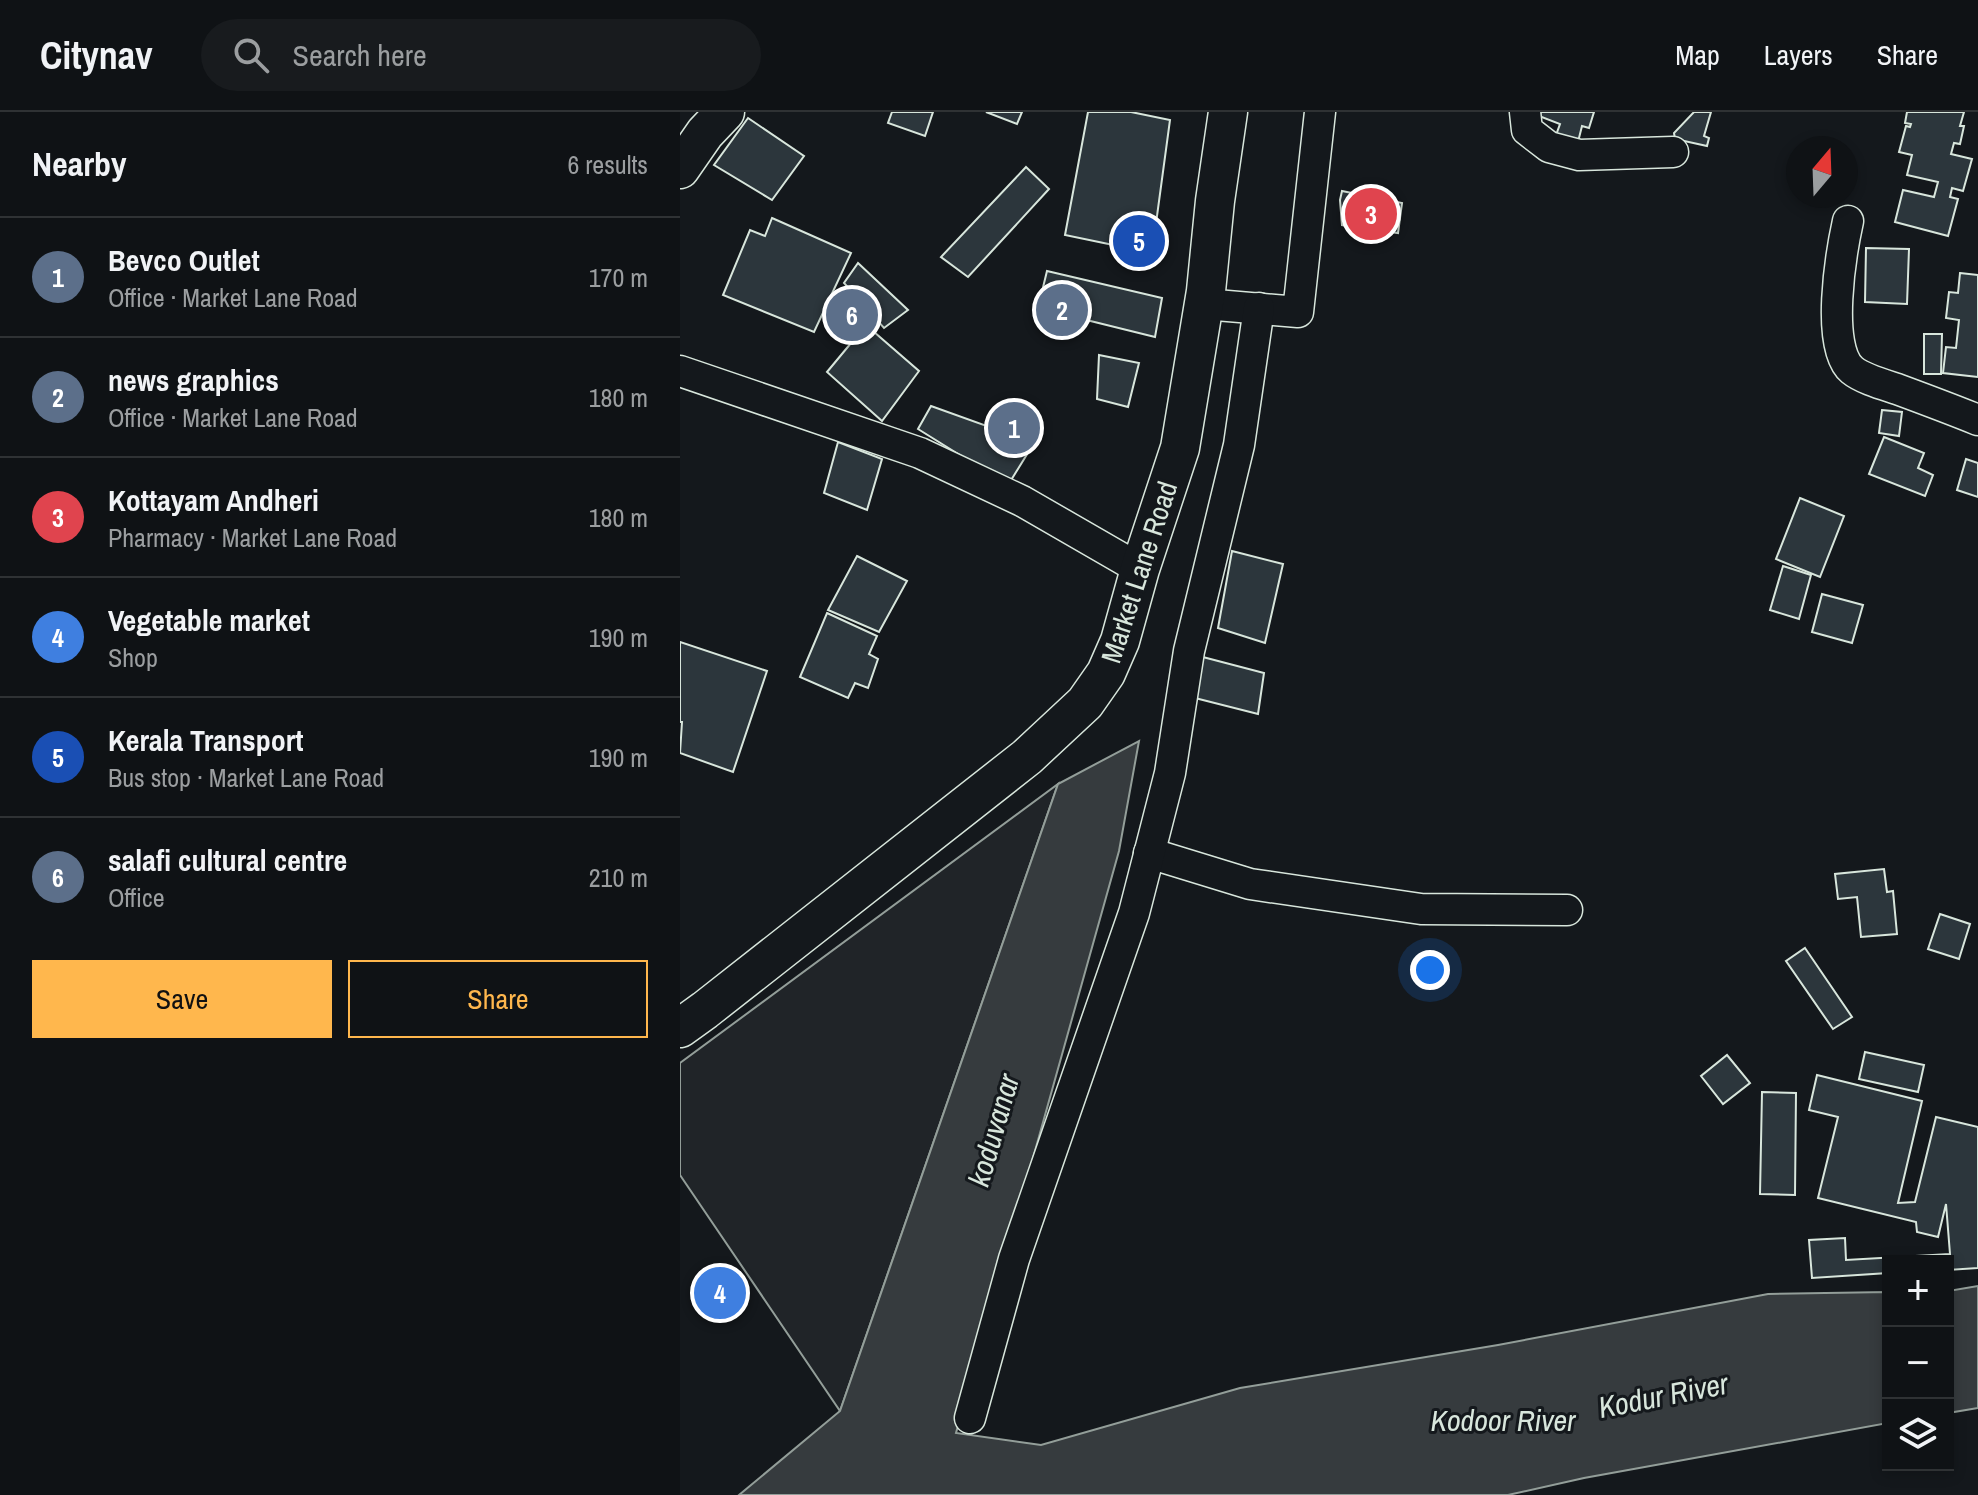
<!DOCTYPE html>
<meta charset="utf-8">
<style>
body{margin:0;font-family:"Archivo Narrow",sans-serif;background:#181b1e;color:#f1f3f6}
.controls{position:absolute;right:24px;bottom:24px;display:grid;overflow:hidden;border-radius:0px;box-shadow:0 4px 12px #0003}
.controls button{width:72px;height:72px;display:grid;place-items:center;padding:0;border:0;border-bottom:2px solid #2f3234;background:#0f1215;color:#f1f3f6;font:40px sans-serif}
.compass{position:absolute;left:1106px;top:24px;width:72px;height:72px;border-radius:50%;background:#0f1215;box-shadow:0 4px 12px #0003;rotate:19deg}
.you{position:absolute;left:750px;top:858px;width:28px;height:28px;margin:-20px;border:6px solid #fff;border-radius:50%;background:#1a73e8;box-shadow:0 0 0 12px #1a73e833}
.badge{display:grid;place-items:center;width:52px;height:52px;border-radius:50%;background:#ffb74d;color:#fff;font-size:26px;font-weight:700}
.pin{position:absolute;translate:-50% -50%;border:4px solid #fff;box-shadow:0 2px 8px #0006}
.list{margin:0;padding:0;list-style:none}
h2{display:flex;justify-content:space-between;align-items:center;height:104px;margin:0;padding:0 32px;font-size:34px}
h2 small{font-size:26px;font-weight:400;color:#9b9ea0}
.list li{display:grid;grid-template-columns:52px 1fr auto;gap:24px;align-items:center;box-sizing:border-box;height:120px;padding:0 32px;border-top:2px solid #2f3234}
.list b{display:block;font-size:30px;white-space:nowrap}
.list p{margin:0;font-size:26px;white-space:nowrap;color:#9b9ea0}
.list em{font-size:26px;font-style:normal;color:#9b9ea0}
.actions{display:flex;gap:16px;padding:24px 32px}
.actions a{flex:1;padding:18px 0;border:2px solid #ffb74d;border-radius:0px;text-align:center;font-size:28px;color:#ffb74d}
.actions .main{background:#ffb74d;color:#111}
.icon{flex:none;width:44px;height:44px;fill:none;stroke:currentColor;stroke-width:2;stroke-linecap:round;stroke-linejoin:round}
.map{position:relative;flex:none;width:1298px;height:1383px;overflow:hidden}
header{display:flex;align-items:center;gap:48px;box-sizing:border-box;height:112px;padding:0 40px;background:#0f1215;border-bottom:2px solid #2f3234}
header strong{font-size:38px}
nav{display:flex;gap:44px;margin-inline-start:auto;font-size:28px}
.search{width:560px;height:72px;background:#181b1e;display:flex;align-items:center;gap:20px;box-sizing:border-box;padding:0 28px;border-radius:44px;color:#9b9ea0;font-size:30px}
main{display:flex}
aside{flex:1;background:#0f1215}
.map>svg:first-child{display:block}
</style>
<header>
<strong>Citynav</strong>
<div class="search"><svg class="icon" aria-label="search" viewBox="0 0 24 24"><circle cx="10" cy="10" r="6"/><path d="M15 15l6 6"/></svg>Search here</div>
<nav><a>Map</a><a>Layers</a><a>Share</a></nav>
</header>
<main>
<aside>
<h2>Nearby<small>6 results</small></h2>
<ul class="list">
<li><span class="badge" style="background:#5c6f8a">1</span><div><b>Bevco Outlet</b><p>Office · Market Lane Road</p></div><em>170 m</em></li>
<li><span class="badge" style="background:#5c6f8a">2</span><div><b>news graphics</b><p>Office · Market Lane Road</p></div><em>180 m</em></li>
<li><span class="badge" style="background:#e0444e">3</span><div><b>Kottayam Andheri</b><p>Pharmacy · Market Lane Road</p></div><em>180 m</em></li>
<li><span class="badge" style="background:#3f7fe0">4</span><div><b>Vegetable market</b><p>Shop</p></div><em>190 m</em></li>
<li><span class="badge" style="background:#1a4fb4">5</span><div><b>Kerala Transport</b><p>Bus stop · Market Lane Road</p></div><em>190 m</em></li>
<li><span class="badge" style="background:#5c6f8a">6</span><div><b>salafi cultural centre</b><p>Office</p></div><em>210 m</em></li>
</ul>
<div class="actions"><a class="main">Save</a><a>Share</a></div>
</aside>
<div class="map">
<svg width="1298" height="1383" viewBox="0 0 1298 1383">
<rect width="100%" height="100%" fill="#14181c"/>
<polygon fill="#202428" stroke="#939e99" stroke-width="2" points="378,672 160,1299 0,1063 0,951"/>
<g fill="#363b3e" stroke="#939e99" stroke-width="2">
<polygon points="459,629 439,739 276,1321 361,1333 560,1276 818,1233 1088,1182 1208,1180 1208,1311 904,1366 828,1383 59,1383 160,1299 378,672"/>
<polygon points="1298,1174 1298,1296 1268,1301 1268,1179"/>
</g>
<g fill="#2c363c" stroke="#d8e6dc" stroke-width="2">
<polygon points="212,0 253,0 245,24 208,11"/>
<polygon points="306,0 342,0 337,12"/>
<polygon points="408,0 451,0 490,8 472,141 385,123"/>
<polygon points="861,0 914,0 909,16 902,14 897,34 875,26 880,12 859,4"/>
<polygon points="1014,0 1031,0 1024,24 1029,26 1027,34 995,27 994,21"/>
<polygon points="1227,0 1284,0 1280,14 1284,14 1280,32 1274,31 1271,42 1292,47 1283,79 1272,76 1270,85 1278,87 1268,124 1215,110 1223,78 1254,85 1258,70 1227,63 1232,43 1219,40 1226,14 1230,15 1231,12 1225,11"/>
<polygon points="68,6 124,44 92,88 34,53"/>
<polygon points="346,55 369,77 288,165 261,145"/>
<polygon points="662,79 722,91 718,121 662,113 660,88"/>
<polygon points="92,106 171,141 134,220 43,183 70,118 85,124"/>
<polygon points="1186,136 1229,137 1227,192 1185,190"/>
<polygon points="178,151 228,198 204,216 164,171"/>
<polygon points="367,159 482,186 475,225 358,196"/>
<polygon points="1280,161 1298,163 1298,265 1263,261 1266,235 1276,236 1279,208 1266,206 1269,180 1278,181"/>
<polygon points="186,213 239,259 202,309 147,260"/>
<polygon points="1244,222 1262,222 1261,262 1244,262"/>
<polygon points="419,243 459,251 448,295 417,287"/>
<polygon points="251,294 354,331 328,373 238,317"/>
<polygon points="1202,298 1222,300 1219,324 1199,321"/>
<polygon points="1204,325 1244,341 1238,356 1253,363 1245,384 1189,362"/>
<polygon points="158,330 202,347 187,398 144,381"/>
<polygon points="1286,347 1298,351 1298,385 1277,378"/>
<polygon points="1120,386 1164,404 1140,465 1096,447"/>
<polygon points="552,439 603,452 585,531 538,516"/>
<polygon points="177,444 227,469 199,520 148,498"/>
<polygon points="1103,454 1131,463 1119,507 1090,498"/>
<polygon points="1142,482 1183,493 1172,531 1132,520"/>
<polygon points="147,501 197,524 189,542 198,547 188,576 175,571 168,586 120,565"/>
<polygon points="0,530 87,559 53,660 0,641 2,610 0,610"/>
<polygon points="519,544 584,561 578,602 511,585"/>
<polygon points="1204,757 1207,780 1213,779 1217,822 1181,825 1177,785 1158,787 1155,762"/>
<polygon points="1260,802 1290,812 1279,847 1248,837"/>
<polygon points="1125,836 1172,905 1153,917 1106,849"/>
<polygon points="1185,940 1244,953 1238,980 1179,967"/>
<polygon points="1047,943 1070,971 1043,992 1021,964"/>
<polygon points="1137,963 1242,989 1218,1091 1235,1090 1256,1005 1298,1015 1298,1156 1268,1158 1268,1149 1208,1149 1208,1161 1132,1166 1129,1128 1165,1126 1166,1148 1270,1142 1266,1092 1258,1125 1237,1120 1236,1110 1138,1086 1158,1005 1129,998"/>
<polygon points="1082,980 1116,981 1115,1083 1080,1082"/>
</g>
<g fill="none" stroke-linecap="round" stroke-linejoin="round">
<defs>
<g id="minor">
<polyline points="845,0 847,18 869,35 899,43 993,40"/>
<path d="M1168,109C1161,141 1145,235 1172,258C1183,267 1205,273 1217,277C1244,287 1271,297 1298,308"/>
<polyline points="524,192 618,200 640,0"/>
<polyline points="0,259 240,341 342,389 460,457"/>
<polyline points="469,741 570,772 741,797 887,798"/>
<polyline points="290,1306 334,1147 454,801 490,661 509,539 559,333 579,196"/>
</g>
<g id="major">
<polyline points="0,57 25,21 45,0"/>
<polyline points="0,916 25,898 347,645 405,591 426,561 440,529 460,457 500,336 526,179 535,89 548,0"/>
</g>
</defs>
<use href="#minor" stroke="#d8e6dc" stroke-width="33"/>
<use href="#major" stroke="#d8e6dc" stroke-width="41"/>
<use href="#minor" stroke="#14181c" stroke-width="30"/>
<use href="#major" stroke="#14181c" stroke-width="38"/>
</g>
<g text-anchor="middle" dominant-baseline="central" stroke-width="6" stroke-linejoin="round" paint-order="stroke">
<g font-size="28" fill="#d8e6dc" stroke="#14181c">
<text transform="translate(459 460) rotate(-72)">Market Lane Road</text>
</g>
<g font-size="30" font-style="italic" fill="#d8e6dc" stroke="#14181c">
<text transform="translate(313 1018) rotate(-74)">koduvanar</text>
<text transform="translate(983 1283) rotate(-11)">Kodur River</text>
<text x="823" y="1308">Kodoor River</text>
</g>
</g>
</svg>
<div class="controls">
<button>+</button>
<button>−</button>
<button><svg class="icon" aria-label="layers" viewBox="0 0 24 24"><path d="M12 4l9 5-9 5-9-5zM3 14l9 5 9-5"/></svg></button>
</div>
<svg class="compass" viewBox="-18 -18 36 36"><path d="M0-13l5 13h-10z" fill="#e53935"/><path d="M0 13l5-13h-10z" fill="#9b9ea0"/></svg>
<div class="you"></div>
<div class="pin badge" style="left:334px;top:316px;background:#5c6f8a">1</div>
<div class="pin badge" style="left:382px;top:198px;background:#5c6f8a">2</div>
<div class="pin badge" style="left:691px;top:102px;background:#e0444e">3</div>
<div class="pin badge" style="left:40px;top:1181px;background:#3f7fe0">4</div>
<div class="pin badge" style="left:459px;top:129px;background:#1a4fb4">5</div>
<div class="pin badge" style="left:172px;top:203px;background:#5c6f8a">6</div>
</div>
</main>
